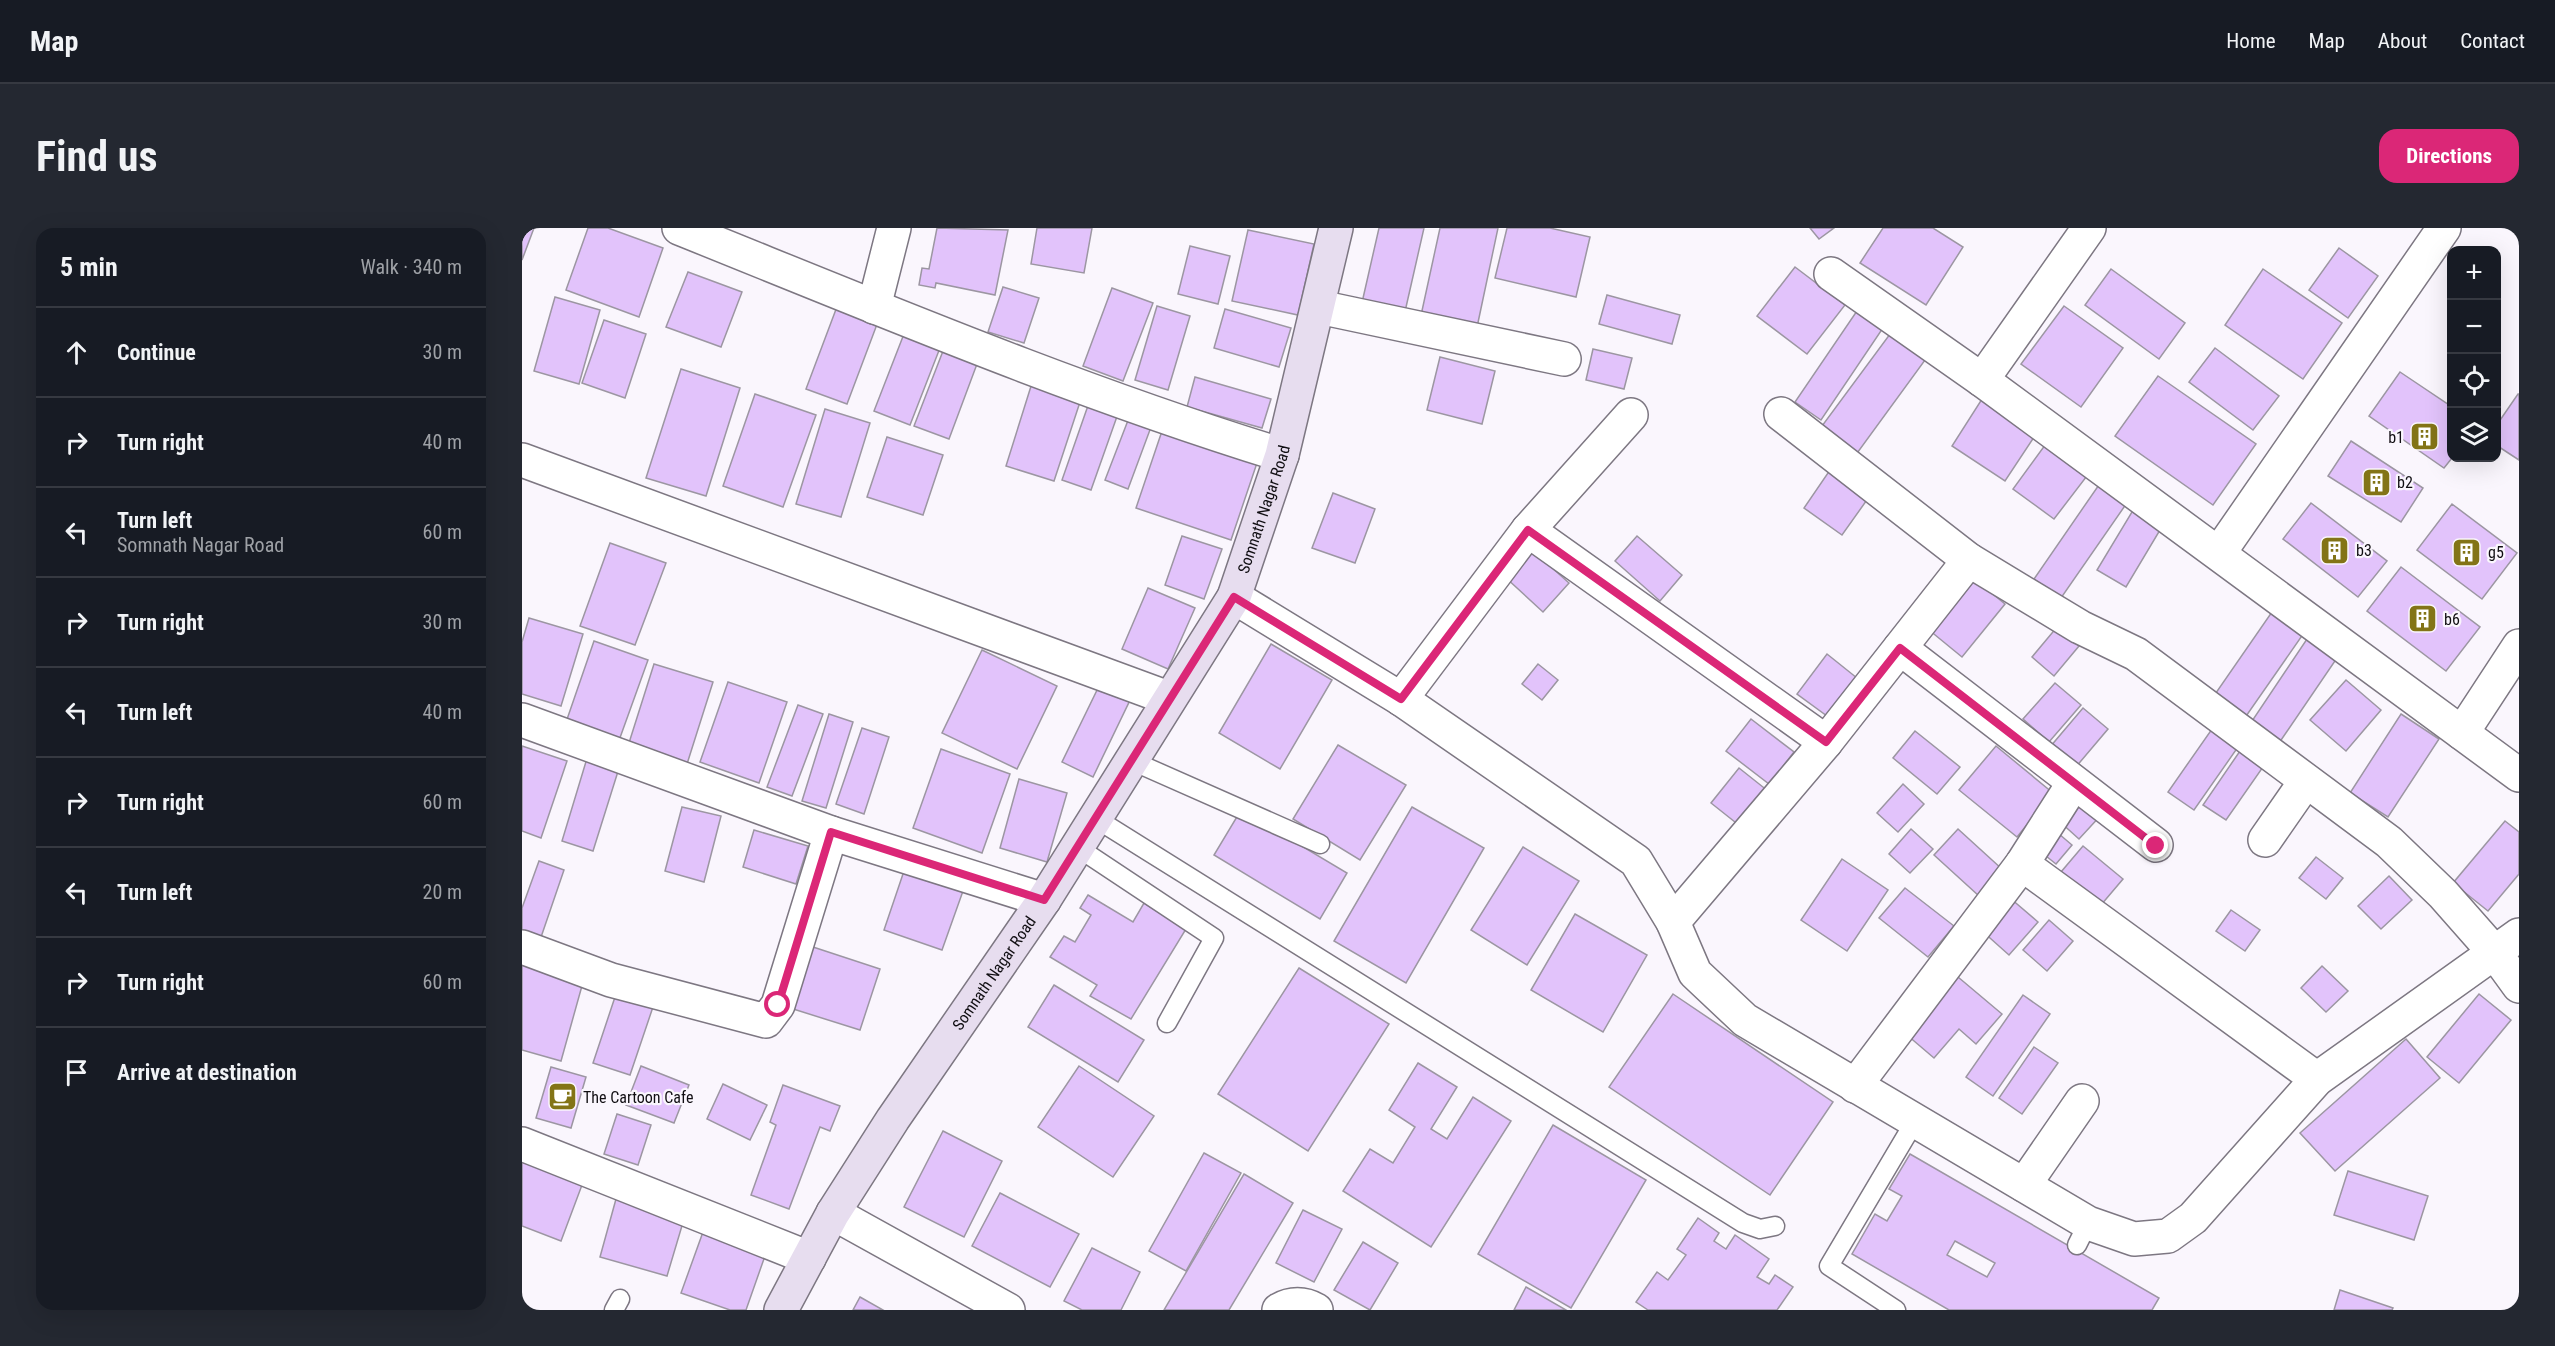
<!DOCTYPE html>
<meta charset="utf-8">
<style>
body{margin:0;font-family:"Roboto Condensed",sans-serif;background:#242831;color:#f1f3f6}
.controls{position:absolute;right:18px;top:18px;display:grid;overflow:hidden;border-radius:12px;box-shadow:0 6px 24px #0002}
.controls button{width:54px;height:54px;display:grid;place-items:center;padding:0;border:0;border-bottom:2px solid #363941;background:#171b24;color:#f1f3f6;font:30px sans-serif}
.stop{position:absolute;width:18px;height:18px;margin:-14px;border:4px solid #db2777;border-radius:50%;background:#fff}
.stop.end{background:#db2777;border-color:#fff;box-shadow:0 2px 6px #0008}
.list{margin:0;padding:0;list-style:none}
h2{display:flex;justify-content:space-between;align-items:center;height:78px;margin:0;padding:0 24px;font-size:26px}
h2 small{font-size:20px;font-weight:400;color:#9ea1a6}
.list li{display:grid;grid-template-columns:39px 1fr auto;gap:18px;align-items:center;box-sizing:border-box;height:90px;padding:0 24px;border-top:2px solid #363941}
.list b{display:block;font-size:22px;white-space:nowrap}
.list p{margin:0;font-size:20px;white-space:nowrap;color:#9ea1a6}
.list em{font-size:20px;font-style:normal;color:#9ea1a6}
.icon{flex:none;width:33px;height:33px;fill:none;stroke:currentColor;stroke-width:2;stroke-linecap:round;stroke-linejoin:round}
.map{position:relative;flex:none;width:1997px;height:1082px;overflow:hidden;border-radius:18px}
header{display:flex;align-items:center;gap:36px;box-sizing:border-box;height:84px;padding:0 30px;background:#171b24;border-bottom:2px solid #363941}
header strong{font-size:28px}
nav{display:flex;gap:33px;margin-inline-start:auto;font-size:21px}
.intro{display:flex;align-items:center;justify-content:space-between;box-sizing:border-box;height:144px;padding:0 36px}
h1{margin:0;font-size:42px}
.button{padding:15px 27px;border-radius:18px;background:#db2777;color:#fff;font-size:21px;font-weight:700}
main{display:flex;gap:36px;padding:0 36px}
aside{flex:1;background:#171b24;border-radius:18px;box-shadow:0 6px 24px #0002}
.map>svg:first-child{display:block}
</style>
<header>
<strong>Map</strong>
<nav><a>Home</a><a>Map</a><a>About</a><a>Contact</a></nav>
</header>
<div class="intro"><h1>Find us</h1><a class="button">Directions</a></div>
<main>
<aside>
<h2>5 min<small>Walk · 340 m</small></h2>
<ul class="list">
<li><svg class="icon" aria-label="ahead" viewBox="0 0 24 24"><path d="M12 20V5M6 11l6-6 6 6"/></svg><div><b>Continue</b></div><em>30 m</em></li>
<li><svg class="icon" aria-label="right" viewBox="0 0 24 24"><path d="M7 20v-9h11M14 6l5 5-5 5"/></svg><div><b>Turn right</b></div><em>40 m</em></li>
<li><svg class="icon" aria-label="left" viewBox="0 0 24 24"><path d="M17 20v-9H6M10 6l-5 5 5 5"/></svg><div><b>Turn left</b><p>Somnath Nagar Road</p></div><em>60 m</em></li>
<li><svg class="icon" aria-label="right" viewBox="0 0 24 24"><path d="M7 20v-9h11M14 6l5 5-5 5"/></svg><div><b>Turn right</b></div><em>30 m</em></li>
<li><svg class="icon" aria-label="left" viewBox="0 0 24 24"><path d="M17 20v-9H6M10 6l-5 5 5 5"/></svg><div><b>Turn left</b></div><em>40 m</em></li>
<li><svg class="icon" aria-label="right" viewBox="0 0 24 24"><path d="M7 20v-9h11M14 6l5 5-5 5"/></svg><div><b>Turn right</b></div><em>60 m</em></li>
<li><svg class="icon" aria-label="left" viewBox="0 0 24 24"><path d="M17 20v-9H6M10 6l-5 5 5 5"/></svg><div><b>Turn left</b></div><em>20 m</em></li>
<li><svg class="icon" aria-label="right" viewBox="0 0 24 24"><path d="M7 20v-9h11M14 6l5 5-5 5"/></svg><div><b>Turn right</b></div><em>60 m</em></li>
<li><svg class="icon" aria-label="arrive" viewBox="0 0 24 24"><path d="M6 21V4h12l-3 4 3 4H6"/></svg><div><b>Arrive at destination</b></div></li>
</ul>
</aside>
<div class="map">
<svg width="1997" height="1082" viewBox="0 0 1997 1082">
<rect width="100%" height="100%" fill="#faf6fd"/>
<g fill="#e2c3fb" stroke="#9c96a2" stroke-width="1.5" fill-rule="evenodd">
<polygon points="0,0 12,0 0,32"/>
<polygon points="66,0 86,0 141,20 117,89 44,62"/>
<polygon points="415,0 486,2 473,67 414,55 413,60 397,57 400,40 407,41"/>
<polygon points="515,0 570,0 562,45 509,36"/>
<polygon points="857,0 902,0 882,88 839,79"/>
<polygon points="918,0 976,0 954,104 898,92"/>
<polygon points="985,0 1028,0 1068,9 1054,69 973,50"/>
<polygon points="1288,0 1312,0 1297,11"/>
<polygon points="1361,0 1411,0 1441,19 1404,77 1338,35"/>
<polygon points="726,2 792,16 776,87 710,73"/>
<polygon points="668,18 708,28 696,76 656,66"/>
<polygon points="1817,20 1856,48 1826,90 1787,62"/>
<polygon points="1273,39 1323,77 1285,126 1235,88"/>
<polygon points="1589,41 1663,95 1637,131 1563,77"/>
<polygon points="1741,41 1820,95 1781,151 1703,97"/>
<polygon points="166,44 220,64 199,119 144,99"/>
<polygon points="481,59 517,70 502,115 466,104"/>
<polygon points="590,60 631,75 601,153 561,138"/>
<polygon points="1085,67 1158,87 1150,116 1077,96"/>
<polygon points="33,69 78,82 57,156 12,143"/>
<polygon points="316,76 357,91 325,176 284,161"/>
<polygon points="1339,77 1365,94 1299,192 1273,174"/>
<polygon points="635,78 668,88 646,162 613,152"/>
<polygon points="1542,78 1601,120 1559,179 1499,136"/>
<polygon points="703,81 769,100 757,139 692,120"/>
<polygon points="82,92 124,106 103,170 60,155"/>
<polygon points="387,93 423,107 388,197 352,183"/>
<polygon points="1371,102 1406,128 1333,228 1297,202"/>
<polygon points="1693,120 1757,168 1731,202 1667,154"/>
<polygon points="1071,121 1110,130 1102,161 1064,152"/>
<polygon points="421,123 455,136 427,211 392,198"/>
<polygon points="918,129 973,143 960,196 905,182"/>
<polygon points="159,141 218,160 184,268 124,250"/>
<polygon points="1878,144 1930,179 1930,230 1922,240 1847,188"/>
<polygon points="1636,148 1734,216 1691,277 1593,208"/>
<polygon points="673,149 749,171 740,200 665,179"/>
<polygon points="510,155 559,171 532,253 484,238"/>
<polygon points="233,166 294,187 261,279 201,258"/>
<polygon points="1996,166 1997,166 1997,232 1974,217 1974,198"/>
<polygon points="569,169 598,180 569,262 540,252"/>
<polygon points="1460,171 1514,206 1483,253 1430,218"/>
<polygon points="303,181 348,195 319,289 274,276"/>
<polygon points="610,182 632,191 606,261 583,252"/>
<polygon points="641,200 736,232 709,312 614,280"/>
<polygon points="365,209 421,227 401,287 345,269"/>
<polygon points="1526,213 1568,244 1532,291 1491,261"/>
<polygon points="1829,213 1901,260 1879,294 1806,248"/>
<polygon points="1308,242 1347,269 1320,307 1282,280"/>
<polygon points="1581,251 1609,269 1539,370 1512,351"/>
<polygon points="811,265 853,281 833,335 790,320"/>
<polygon points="1789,275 1865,333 1836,369 1761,311"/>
<polygon points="1930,276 1995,325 1960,371 1895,322"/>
<polygon points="1613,279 1641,297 1604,359 1575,342"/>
<polygon points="660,308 700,321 682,371 643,357"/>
<polygon points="1115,308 1160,347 1138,373 1093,333"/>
<polygon points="88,315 144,335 113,417 58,398"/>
<polygon points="1009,321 1047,355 1021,384 983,349"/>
<polygon points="1879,339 1958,399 1924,443 1845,383"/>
<polygon points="1450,349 1483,376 1440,429 1407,402"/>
<polygon points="626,360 673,380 646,441 600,421"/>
<polygon points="1752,381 1784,402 1720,494 1689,472"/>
<polygon points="7,390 61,406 39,478 0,466 0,414"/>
<polygon points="1535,399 1557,418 1532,448 1510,429"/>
<polygon points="1785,411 1815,430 1755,518 1726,499"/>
<polygon points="72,413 126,432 95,518 42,500"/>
<polygon points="749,416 810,452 758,541 697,505"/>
<polygon points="460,422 535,458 495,541 420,505"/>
<polygon points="1305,426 1335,450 1305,488 1275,466"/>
<polygon points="132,436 191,454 165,536 106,518"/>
<polygon points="1016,436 1036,452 1020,472 1000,456"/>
<polygon points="1824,452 1859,482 1824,523 1788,492"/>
<polygon points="206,454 265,474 237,555 178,534"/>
<polygon points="579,454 610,468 571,549 540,534"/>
<polygon points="1533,455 1559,477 1527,514 1501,491"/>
<polygon points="276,477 301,486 270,568 245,559"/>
<polygon points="1561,480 1586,501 1553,540 1528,519"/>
<polygon points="307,486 331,494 304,580 280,573"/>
<polygon points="1879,486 1917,511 1866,589 1828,565"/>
<polygon points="1229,491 1272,524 1247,556 1204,523"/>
<polygon points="340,500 367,509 342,586 314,576"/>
<polygon points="1690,501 1716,519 1672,582 1646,564"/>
<polygon points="1393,503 1438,539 1415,566 1371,530"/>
<polygon points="816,517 884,557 838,632 771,591"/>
<polygon points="0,518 45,533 19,610 0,603"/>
<polygon points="1474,518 1531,565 1495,609 1437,562"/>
<polygon points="419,521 488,546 460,625 391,600"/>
<polygon points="1718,523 1741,539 1704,592 1681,577"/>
<polygon points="66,527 98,537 71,623 40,613"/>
<polygon points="1217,540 1246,563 1218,598 1189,575"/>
<polygon points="497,551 545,565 525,634 478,620"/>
<polygon points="1381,556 1402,576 1376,604 1355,585"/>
<polygon points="1560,568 1580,586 1557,611 1537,593"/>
<polygon points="160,579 199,588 182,654 143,643"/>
<polygon points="890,579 962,620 884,755 812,713"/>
<polygon points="719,582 825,645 798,691 692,627"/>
<polygon points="1983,593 1997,604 1997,646 1966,683 1931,655"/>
<polygon points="1530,600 1550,617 1534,636 1514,620"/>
<polygon points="1389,601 1411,621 1388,645 1367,626"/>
<polygon points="1436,601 1481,642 1457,668 1412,627"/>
<polygon points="232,602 286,618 274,656 221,639"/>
<polygon points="1561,618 1601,651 1579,677 1539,644"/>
<polygon points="1001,619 1057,653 1005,737 949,702"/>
<polygon points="1794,629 1821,650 1804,671 1777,650"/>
<polygon points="1320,631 1366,662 1325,723 1279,692"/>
<polygon points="17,633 42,642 17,715 0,709 0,680"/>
<polygon points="382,643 441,663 420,722 362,702"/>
<polygon points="1867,648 1890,672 1859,701 1836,678"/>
<polygon points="1383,660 1432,698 1406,729 1357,690"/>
<polygon points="566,667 611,694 622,675 664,701 609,791 568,768 575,757 528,729 542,708 553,714 569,687 558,680"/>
<polygon points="1488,670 1516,694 1487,727 1459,702"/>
<polygon points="1709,682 1738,702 1723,723 1694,703"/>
<polygon points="1053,686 1125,727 1081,804 1009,762"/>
<polygon points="1527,692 1551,713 1525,743 1501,722"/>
<polygon points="288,718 358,741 338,802 268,780"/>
<polygon points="0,729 63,747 39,833 0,822"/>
<polygon points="1800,738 1826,763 1804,784 1779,760"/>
<polygon points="777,740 867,796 786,923 696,866"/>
<polygon points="1436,749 1480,786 1454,816 1437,801 1412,830 1385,807"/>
<polygon points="532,757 622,812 596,854 506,799"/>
<polygon points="96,760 133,773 108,847 71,835"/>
<polygon points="1151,766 1311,874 1248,967 1087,859"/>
<polygon points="1957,766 1989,792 1937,855 1905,829"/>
<polygon points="1501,767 1528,786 1471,868 1444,849"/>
<polygon points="1884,811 1918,850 1813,943 1778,905"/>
<polygon points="1512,819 1536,835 1500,886 1477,870"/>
<polygon points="896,835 935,859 909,901 925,911 951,869 989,893 909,1019 821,963 848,921 871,935 893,899 867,882"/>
<polygon points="119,838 167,857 152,895 104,877"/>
<polygon points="557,838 632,888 591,949 516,899"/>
<polygon points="29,839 64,849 49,900 14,890"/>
<polygon points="201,856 245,877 228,912 185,891"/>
<polygon points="261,857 318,878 308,903 298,899 267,981 229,967 254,897 248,894"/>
<polygon points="95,886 129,897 116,937 82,926"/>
<polygon points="1031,897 1124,952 1049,1080 956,1026"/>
<polygon points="421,903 480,933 442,1009 382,979"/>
<polygon points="682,925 719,945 664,1043 627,1023"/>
<path d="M1388,926L1637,1070L1630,1082H1427L1330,1026L1353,986L1365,993L1380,968L1367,961ZM1433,1013L1473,1035L1465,1049L1425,1027Z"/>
<polygon points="0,934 60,957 39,1013 0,998"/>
<polygon points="1826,943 1906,968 1892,1012 1812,987"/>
<polygon points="722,946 771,975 707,1082 642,1082"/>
<polygon points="478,965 557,1006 528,1059 450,1018"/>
<polygon points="94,971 162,991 145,1048 78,1029"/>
<polygon points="781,982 820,1001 792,1054 754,1035"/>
<polygon points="1176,990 1197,1005 1192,1013 1204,1021 1213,1007 1247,1031 1235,1049 1247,1056 1253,1047 1271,1059 1255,1082 1126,1082 1114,1074 1135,1044 1146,1052 1164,1027 1155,1021"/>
<polygon points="181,1004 244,1025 224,1082 208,1082 159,1065"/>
<polygon points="841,1014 876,1035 848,1082 812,1062"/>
<polygon points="570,1020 618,1044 599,1082 560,1082 542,1073"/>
<polygon points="1004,1059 1044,1082 992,1082"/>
<polygon points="1818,1062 1871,1080 1870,1082 1812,1082"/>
<polygon points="338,1069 361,1082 331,1082"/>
</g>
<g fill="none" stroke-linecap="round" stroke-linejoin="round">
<defs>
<g id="lane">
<polyline points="608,532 798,616"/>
<polyline points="573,590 1221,995 1238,1001 1253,998"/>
<polyline points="555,619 692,710 645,795"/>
<polyline points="1555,1017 1566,995"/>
<polyline points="92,1082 98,1071"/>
<polyline points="1374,1082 1307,1038 1393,893"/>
</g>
<g id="street">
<path d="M157,0C356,80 555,164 760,227"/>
<polyline points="1309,46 1460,152 1997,547"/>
<polyline points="352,79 372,0"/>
<polyline points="797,79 1042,131"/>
<polyline points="1460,152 1567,0"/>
<polyline points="1259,186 1447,332 1558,399 1614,426 1867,614 1921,666 1973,725 1997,758"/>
<polyline points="0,232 646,470"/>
<polyline points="1006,302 1304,514"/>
<polyline points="1697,325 1922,0"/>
<polyline points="712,369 879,471 1114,633 1151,694 1173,745 1223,792 1566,995 1612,1011 1646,1008 1671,990 1795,851 1997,707"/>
<polyline points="1378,420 1634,617"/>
<polyline points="879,471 1006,302 1109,187"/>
<polyline points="0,492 309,605 522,672"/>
<polyline points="1940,505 1997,418"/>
<polyline points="1743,612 1784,553"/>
<polyline points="1500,636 1795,851"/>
<polyline points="1151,694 1304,514 1447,332"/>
<polyline points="0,719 89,752 244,793 256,777 309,605"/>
<polyline points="1333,858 1500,636 1551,556"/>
<polyline points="0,916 287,1030"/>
<polyline points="1502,957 1560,873"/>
<polyline points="311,985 486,1082"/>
<path d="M757,1082C769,1075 782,1075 794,1082"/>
</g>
<g id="secondary">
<path id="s1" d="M259,1082L311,985L371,891L522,672L712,369L760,227L814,0"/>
</g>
</defs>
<use href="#lane" stroke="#7d7782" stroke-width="21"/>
<use href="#street" stroke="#7d7782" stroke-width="36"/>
<use href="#secondary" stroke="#7d7782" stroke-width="36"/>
<use href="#lane" stroke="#fff" stroke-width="18"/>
<use href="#street" stroke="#fff" stroke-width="33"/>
<use href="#secondary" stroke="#e7ddef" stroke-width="33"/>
</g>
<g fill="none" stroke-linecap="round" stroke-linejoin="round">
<polyline stroke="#db2777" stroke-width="8" points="256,777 309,604 522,672 712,369 879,471 1006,302 1304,514 1378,420 1634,618"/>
</g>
<defs>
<symbol id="building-square" viewBox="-11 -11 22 22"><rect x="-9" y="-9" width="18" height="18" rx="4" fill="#837417" stroke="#faf6fd"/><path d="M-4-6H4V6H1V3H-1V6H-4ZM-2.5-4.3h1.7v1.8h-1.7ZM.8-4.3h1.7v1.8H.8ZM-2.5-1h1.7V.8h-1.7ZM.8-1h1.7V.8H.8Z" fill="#fff"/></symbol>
<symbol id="cafe-square" viewBox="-11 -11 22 22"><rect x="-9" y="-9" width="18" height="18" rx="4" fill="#837417" stroke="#faf6fd"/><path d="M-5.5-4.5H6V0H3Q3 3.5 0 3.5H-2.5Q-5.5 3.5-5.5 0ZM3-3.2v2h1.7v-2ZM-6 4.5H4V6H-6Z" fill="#fff"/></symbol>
</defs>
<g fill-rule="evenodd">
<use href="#building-square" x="1886" y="192" width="33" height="33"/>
<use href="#building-square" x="1838" y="238" width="33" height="33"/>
<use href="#building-square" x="1796" y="306" width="33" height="33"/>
<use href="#building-square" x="1928" y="308" width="33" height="33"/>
<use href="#building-square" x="1884" y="374" width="33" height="33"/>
<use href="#cafe-square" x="24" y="852" width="33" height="33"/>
</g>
<g text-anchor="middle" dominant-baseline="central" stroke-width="4.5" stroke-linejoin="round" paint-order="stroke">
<g font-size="16" fill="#100e12" stroke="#faf6fd" text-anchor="start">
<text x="1882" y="209" text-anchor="end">b1</text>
<text x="1875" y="254">b2</text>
<text x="1834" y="322">b3</text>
<text x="1966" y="324">g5</text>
<text x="1922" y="391">b6</text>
<text x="61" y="869">The Cartoon Cafe</text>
</g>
<g font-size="16" fill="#100e12" stroke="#faf6fd">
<text stroke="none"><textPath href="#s1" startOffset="938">Somnath Nagar Road</textPath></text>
<text stroke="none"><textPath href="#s1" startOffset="399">Somnath Nagar Road</textPath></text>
</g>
</g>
</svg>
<div class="controls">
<button>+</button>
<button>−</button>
<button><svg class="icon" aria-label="locate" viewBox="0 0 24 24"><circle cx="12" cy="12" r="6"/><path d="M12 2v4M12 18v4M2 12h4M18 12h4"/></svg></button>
<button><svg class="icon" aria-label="layers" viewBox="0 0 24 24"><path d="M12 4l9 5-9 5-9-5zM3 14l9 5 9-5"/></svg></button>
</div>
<div class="stop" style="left:256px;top:777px"></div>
<div class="stop end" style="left:1634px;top:618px"></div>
</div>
</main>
